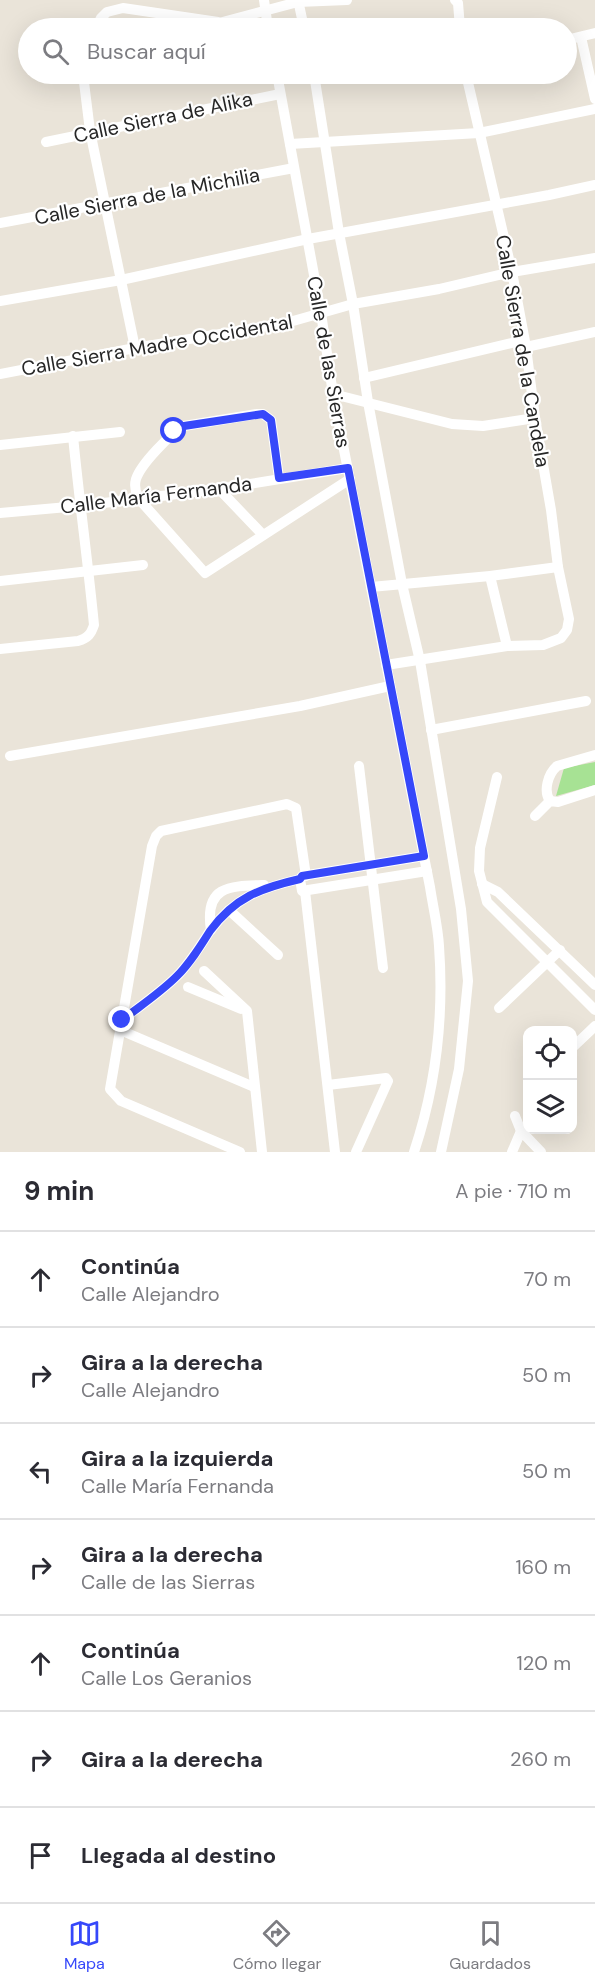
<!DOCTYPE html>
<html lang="es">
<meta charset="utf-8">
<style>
body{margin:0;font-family:"DM Sans",sans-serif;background:#f7f7f7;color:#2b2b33}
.controls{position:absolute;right:18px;bottom:18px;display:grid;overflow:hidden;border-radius:12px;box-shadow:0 6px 24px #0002}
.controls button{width:54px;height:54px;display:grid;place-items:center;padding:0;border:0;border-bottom:2px solid #e1e1e2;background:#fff;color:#2b2b33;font:30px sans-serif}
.stop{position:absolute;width:18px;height:18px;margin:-14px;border:4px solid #3648fa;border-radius:50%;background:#fff}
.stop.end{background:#3648fa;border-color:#fff;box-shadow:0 2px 6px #0008}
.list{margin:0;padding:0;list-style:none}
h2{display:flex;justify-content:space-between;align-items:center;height:78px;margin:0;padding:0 24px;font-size:26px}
h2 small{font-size:20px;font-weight:400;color:#7c7c81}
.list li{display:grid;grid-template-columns:39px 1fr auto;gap:18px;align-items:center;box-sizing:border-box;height:96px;padding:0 24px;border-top:2px solid #e1e1e2}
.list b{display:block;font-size:22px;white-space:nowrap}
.list p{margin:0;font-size:20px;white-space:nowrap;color:#7c7c81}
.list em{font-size:20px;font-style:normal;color:#7c7c81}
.icon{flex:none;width:33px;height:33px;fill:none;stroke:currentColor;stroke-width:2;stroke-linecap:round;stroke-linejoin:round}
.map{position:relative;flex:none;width:595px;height:1152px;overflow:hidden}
.search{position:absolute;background:#fff;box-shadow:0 6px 24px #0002;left:18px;right:18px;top:18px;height:66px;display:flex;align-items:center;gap:15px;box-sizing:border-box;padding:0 21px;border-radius:33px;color:#7c7c81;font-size:22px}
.sheet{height:750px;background:#fff}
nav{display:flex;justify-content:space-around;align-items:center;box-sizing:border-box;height:84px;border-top:2px solid #e1e1e2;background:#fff;font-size:16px;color:#7c7c81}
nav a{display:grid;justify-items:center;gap:3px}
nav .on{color:#3648fa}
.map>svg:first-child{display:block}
</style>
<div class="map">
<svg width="595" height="1152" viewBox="0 0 595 1152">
<rect width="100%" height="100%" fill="#eae4d9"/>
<polygon fill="#a7e294" points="595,762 595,785 556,796 564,768"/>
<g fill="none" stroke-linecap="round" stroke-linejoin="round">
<g stroke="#fff" stroke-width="10">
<polyline points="264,0 268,28"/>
<polyline points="298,0 304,28"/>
<polyline points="455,0 458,3 460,28"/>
<polyline points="96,28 101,18 107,12 123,8 218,22"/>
<polyline points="200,28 298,2 347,0"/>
<polyline points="581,37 595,99"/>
<polyline points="566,40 595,33"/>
<polyline points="83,74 90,131 135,348"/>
<path d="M277,74L321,313L333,394L430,887C433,907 438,927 439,946C444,1016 436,1086 414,1152"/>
<polyline points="314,74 339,233 353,304 368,402 402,584 420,661 461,909 468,981 459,1069 441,1152"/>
<polyline points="46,142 280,94"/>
<polyline points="290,144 479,133 595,109"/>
<polyline points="0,223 294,168"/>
<polyline points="0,301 121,280 308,239 549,195 595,185"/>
<polyline points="526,347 595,332"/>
<polyline points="0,374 135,348 286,323 353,304 439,289 512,272 595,258"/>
<polyline points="364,378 524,340"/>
<polyline points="333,394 452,424 483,426 535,418"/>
<polyline points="0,445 120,432"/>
<path d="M279,478L271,420L263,414H257L184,426C170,434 141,464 136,479C134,486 135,491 138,498L205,573L350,479"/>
<polyline points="219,489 263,535"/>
<polyline points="0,513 79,506 219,489 348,468"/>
<polyline points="490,576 507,646"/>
<polyline points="0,581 143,565"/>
<polyline points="371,587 490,576 558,567"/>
<path d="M0,649L78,641C88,638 91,634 94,625C88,562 79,499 73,436"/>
<polyline points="386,665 507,646 543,645 561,638 567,630 569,619 558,567 551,510 535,418 526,347 512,272 466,74"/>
<polyline points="431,730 586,701"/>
<polyline points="10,756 300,706 390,686"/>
<polyline points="359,766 383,968"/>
<polyline points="497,777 480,848 479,871 487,902 595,1010"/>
<path d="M550,801C543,791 548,774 557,766L595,755"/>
<polyline points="535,816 550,801 558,802 595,790"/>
<polyline points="424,856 302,876 300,879 302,891 427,871"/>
<polyline points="482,884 498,892 595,985"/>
<polyline points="305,891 335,1152"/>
<polyline points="229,910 278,955"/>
<path d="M211,930C204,886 229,886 264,885"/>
<polyline points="204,971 247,1011 262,1152"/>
<polyline points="188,987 241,1009"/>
<polyline points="499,1008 560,950"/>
<path d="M122,1020C140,1006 160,993 177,976C190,963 200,946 210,931C235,897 261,888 300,879"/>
<polyline points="120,1030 254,1087"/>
<polyline points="572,1048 595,1026"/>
<polyline points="328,1085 386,1078 388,1081 356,1152"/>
<polyline points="515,1116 521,1131"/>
<polyline points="240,1152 121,1101 110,1089 152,846 156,836 161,831 287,804 296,808 306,876"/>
<polyline points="512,1152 521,1131 541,1152"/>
</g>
</g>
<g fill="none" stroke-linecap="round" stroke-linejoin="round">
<path stroke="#3648fa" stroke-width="8" d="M122,1020C140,1006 160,993 177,976C190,963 200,947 210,931C235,897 261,888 300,879L302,876L424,856L348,468L279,478L271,420L263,414L184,426L174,431"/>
</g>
<g text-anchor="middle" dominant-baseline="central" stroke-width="4.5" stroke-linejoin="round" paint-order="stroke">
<g font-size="20" fill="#272727" stroke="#fff">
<text transform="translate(163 117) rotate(-12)">Calle Sierra de Alika</text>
<text transform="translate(147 196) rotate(-11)">Calle Sierra de la Michilia</text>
<text transform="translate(157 345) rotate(-10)">Calle Sierra Madre Occidental</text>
<text transform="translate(523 351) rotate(80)">Calle Sierra de la Candela</text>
<text transform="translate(329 362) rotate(80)">Calle de las Sierras</text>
<text transform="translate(156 495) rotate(-7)">Calle María Fernanda</text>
</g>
</g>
</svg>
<div class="controls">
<button><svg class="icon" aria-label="locate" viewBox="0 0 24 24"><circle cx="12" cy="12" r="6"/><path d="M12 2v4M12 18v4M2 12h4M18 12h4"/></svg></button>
<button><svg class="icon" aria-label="layers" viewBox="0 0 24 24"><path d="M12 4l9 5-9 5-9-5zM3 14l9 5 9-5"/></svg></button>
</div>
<div class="stop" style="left:174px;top:431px"></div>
<div class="stop end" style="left:122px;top:1020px"></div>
<div class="search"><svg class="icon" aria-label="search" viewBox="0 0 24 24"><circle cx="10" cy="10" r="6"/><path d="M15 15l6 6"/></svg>Buscar aquí</div>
</div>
<section class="sheet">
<h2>9 min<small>A pie · 710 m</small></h2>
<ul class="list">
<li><svg class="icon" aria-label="ahead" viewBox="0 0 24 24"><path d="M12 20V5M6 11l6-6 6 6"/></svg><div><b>Continúa</b><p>Calle Alejandro</p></div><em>70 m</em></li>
<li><svg class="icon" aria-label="right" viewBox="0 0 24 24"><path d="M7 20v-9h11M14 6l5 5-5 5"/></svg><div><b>Gira a la derecha</b><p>Calle Alejandro</p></div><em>50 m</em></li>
<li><svg class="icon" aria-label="left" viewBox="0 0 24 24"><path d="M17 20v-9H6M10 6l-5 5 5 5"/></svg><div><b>Gira a la izquierda</b><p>Calle María Fernanda</p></div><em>50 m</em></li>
<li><svg class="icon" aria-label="right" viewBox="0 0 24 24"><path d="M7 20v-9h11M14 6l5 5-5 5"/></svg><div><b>Gira a la derecha</b><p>Calle de las Sierras</p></div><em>160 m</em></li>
<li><svg class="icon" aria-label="ahead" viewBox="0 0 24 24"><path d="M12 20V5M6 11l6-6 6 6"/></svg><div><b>Continúa</b><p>Calle Los Geranios</p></div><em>120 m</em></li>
<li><svg class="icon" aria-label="right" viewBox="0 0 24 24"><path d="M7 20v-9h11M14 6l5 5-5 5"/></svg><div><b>Gira a la derecha</b></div><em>260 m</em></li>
<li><svg class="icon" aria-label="arrive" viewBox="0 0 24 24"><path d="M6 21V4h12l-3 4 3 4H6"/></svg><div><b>Llegada al destino</b></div></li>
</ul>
</section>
<nav>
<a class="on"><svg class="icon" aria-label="map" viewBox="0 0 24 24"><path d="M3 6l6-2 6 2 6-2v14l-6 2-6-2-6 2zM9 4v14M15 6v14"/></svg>Mapa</a>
<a><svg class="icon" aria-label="directions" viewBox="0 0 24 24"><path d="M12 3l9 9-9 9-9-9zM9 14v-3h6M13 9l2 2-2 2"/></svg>Cómo llegar</a>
<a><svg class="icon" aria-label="saved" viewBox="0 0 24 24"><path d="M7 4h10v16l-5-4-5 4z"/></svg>Guardados</a>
</nav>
